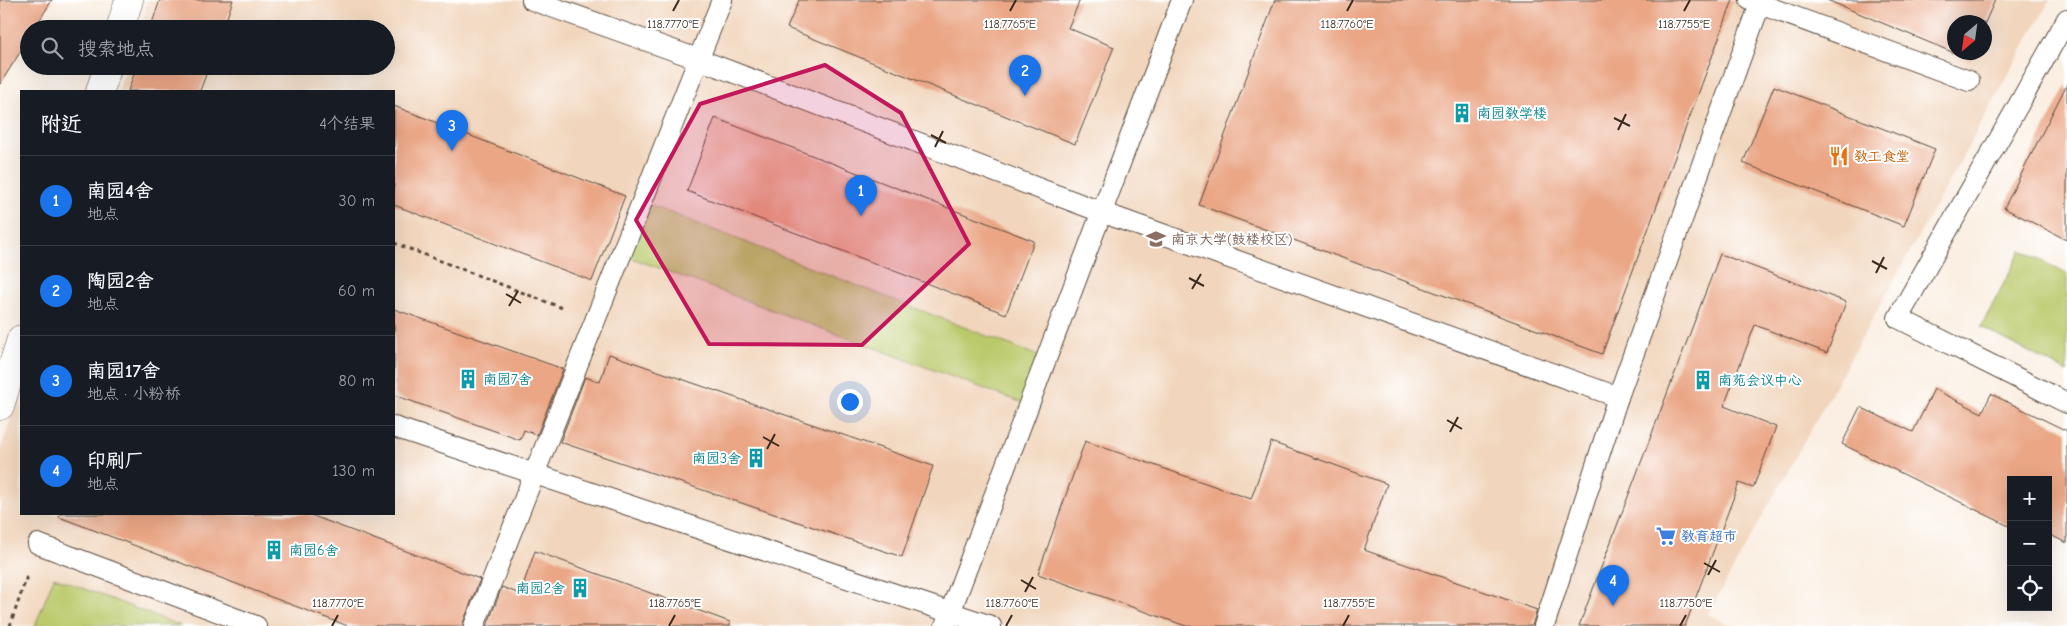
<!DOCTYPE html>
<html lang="zh">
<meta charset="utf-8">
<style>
body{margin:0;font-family:"Comic Neue","LXGW WenKai TC",sans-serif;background:#20242c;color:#f1f3f6}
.controls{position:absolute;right:15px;bottom:15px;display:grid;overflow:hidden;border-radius:0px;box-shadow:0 5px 20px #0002}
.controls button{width:45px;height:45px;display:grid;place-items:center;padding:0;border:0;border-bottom:1px solid #363941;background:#171b24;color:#f1f3f6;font:25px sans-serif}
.compass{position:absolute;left:1947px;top:15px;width:45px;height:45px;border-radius:50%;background:#171b24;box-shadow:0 5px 20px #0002;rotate:209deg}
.you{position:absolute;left:849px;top:401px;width:18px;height:18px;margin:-12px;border:4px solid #fff;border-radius:50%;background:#1a73e8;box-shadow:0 0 0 8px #1a73e833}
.badge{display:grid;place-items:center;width:32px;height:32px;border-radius:50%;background:#1a73e8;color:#fff;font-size:16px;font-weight:700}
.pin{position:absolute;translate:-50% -41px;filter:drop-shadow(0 1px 2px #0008)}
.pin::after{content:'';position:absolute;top:26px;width:18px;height:15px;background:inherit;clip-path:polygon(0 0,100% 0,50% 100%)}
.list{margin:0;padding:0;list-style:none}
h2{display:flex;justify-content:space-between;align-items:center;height:65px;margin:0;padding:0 20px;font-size:21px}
h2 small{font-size:16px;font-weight:400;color:#9ea1a6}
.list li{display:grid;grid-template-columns:32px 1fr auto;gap:15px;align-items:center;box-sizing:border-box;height:90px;padding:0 20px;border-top:1px solid #363941}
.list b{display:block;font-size:19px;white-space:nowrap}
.list p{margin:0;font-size:16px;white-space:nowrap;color:#9ea1a6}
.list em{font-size:16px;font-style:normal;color:#9ea1a6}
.icon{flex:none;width:28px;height:28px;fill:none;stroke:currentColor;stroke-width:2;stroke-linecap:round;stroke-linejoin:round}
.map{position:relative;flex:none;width:2067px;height:626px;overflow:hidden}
.search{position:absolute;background:#171b24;box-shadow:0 5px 20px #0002;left:20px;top:20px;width:375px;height:55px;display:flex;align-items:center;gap:12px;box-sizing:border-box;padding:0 18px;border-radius:28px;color:#9ea1a6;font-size:19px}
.panel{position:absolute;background:#171b24;box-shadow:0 5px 20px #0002;left:20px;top:90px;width:375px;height:425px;border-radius:0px}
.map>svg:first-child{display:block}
</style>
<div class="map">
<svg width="2067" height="626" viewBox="0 0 2067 626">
<rect width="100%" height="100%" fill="#fff"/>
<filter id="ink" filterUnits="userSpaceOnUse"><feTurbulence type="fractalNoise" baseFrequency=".02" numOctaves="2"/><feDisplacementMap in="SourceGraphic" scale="10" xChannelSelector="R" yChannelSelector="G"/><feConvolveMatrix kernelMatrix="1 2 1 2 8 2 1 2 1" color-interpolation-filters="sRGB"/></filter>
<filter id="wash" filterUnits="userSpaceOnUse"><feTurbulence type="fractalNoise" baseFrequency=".0096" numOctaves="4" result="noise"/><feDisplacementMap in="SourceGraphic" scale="20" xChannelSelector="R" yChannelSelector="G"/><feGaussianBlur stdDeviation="1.12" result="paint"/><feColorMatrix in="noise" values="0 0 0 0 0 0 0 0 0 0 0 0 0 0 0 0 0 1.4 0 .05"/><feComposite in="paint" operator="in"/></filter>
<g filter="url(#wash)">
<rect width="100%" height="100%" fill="#faefe2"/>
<path fill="#f1d5bc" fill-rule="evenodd" d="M148,0H2050L1708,614L1733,626H0V451L21,387V514H394V91H118L127,66H386V29H139ZM1954,22H1984V52H1954Z"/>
<g fill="#bac96b" stroke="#7a7a44">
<polygon points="642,202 1046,359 1028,405 621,254"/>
<polygon points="2021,250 2067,274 2067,372 1981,327"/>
<polygon points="54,577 181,626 35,626"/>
</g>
<g id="blocks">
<g fill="#eaa685">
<polygon points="0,0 52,0 34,29 29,29 29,38 0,84"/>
<polygon points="160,0 233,0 223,29 150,29"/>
<polygon points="799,0 1080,0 1068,28 1114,47 1075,144 787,28"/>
<polygon points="1275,0 1733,0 1602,354 1199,205"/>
<polygon points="1827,0 1995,0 1984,25 1984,22 1954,22 1954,52 1973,52 1971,60"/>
<polygon points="137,66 209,66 200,91 128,91"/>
<polygon points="2067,84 2067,240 2004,208"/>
<polygon points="1774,86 1935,149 1904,226 1743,163"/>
<polygon points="394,106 625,196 592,281 394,205"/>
<polygon points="715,118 1034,241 1006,314 687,191"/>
<polygon points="1720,254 1846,302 1827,353 1755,325 1724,406 1776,427 1753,488 1739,483 1685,626 1579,626"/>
<polygon points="394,309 563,369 537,435 524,430 520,440 394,395"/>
<polygon points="609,354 933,466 902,557 560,442 585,377 600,382"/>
<polygon points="1934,389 1982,413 1991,394 2067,431 2067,543 2048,534 2048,480 2011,480 2011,527 1842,444 1860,407 1913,432"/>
<polygon points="1085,441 1251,499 1271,442 1387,484 1364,550 1537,610 1532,626 1186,626 1038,574"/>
<polygon points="60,514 308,514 480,579 462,626 348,626 59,517"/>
<polygon points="535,551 730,622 730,626 487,626 502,587 520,594"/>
</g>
</g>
</g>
<g filter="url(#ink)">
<use href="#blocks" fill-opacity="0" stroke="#58483b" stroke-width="1"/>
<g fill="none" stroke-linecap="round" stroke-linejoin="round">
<defs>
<g id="service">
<polyline points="532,0 698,59 1101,212 1618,397"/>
<polyline points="1760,4 1969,81"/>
<polyline points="2067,19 1898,318 2067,403"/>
<polyline points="394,427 991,626"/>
<polyline points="38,544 256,626"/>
<polyline points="474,626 722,0"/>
<polyline points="945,626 1182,0"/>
<polyline points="1544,626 1618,397 1760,4 1750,0"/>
</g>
<g id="minor">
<polyline points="120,29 129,0"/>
<polyline points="100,91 108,66"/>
<polyline points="0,406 21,339"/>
</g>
</defs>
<use href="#service" stroke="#58483b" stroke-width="22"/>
<use href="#minor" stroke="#58483b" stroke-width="29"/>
<g stroke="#58483b" stroke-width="3" stroke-dasharray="4 4" stroke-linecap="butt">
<polyline points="394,243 565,309"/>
<polyline points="10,626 28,573"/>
</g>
<use href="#service" stroke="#fff" stroke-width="20"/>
<use href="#minor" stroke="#fff" stroke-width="28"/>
</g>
</g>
<path fill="#c2185b" fill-opacity="0.2" stroke="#c2185b" stroke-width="4" stroke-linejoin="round" d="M825,65L901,113L969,244L862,345L709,344L636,220L700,104Z"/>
<path fill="none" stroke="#3b2a1e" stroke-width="2" d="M673,11L679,0M1010,11L1016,0M1347,11L1353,0M1684,11L1690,0M1614,118L1630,126M1618,130L1626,114M931,135L946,143M935,147L943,131M1872,261L1887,269M1876,273L1884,257M1189,278L1204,286M1192,289L1201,274M506,294L521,303M509,306L518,291M1447,420L1462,429M1450,432L1458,417M763,437L779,446M767,449L775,434M1704,563L1720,572M1708,575L1716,560M1021,580L1036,589M1025,592L1033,577M332,626L338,615M669,626L675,615M1006,626L1012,615M1343,626L1349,615M1680,626L1686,615"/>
<defs>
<symbol id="building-bare" viewBox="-9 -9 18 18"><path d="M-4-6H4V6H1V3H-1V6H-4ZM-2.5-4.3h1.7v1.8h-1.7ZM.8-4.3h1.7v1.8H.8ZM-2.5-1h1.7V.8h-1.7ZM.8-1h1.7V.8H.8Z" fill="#0f9aa8" stroke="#fff" stroke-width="2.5" paint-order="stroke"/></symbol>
<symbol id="restaurant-bare" viewBox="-9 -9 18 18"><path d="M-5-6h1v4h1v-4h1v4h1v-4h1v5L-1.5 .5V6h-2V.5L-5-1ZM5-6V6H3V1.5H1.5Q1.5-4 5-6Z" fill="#e8710a" stroke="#fff" stroke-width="2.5" paint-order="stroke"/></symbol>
<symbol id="university-bare" viewBox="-9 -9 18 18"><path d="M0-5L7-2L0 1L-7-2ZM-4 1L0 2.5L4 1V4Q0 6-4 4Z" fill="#8d6e63" stroke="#fff" stroke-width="2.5" paint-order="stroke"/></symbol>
<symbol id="supermarket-bare" viewBox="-9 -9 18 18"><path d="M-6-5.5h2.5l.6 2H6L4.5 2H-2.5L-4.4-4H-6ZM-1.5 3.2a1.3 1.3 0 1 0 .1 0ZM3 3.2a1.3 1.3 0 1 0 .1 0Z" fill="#3f7fe0" stroke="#fff" stroke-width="2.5" paint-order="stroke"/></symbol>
</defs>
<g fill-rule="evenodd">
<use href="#building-bare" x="1448" y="99" width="28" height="28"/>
<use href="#restaurant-bare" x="1825" y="142" width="28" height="28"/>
<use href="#university-bare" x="1142" y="225" width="28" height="28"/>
<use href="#building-bare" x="454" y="365" width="28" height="28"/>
<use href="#building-bare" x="1689" y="366" width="28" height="28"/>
<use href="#building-bare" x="742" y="444" width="28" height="28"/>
<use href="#supermarket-bare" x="1652" y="522" width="28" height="28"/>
<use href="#building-bare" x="260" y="536" width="28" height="28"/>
<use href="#building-bare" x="566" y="574" width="28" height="28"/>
</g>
<g text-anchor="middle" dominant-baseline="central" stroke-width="4" stroke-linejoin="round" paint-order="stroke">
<g font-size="14" fill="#0d838f" stroke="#fff" text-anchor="start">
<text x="1477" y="113">南园教学楼</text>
<text x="483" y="379">南园7舍</text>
<text x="1718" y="380">南苑会议中心</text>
<text x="741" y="458" text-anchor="end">南园3舍</text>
<text x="289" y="550">南园6舍</text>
<text x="565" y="588" text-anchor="end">南园2舍</text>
</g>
<g font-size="14" fill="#c56008" stroke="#fff" text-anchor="start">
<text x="1854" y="156">教工食堂</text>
</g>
<g font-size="14" fill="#785e54" stroke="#fff" text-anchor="start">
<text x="1171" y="239">南京大学(鼓楼校区)</text>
</g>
<g font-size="14" fill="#366cbe" stroke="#fff" text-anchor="start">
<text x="1681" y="536">教育超市</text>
</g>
</g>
<g font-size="12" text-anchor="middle" fill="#3b2a1e" stroke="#fff" stroke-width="4" stroke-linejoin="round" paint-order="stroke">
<text x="673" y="28">118.7770°E</text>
<text x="1010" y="28">118.7765°E</text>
<text x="1347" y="28">118.7760°E</text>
<text x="1684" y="28">118.7755°E</text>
<text x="338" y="607">118.7770°E</text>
<text x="675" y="607">118.7765°E</text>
<text x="1012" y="607">118.7760°E</text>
<text x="1349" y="607">118.7755°E</text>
<text x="1686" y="607">118.7750°E</text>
</g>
</svg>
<div class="controls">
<button>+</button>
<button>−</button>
<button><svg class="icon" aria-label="locate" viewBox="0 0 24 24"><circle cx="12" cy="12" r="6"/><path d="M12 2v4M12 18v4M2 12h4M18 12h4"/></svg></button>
</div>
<svg class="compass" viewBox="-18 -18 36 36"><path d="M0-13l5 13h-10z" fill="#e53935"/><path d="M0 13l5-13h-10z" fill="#9ea1a6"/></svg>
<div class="you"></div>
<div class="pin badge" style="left:861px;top:216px">1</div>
<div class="pin badge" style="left:1025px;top:96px">2</div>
<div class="pin badge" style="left:452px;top:151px">3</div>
<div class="pin badge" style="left:1613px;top:606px">4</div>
<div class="search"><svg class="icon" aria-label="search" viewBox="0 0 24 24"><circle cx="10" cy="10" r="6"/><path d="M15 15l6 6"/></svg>搜索地点</div>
<section class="panel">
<h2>附近<small>4个结果</small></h2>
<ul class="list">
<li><span class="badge">1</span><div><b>南园4舍</b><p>地点</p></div><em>30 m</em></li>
<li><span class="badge">2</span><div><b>陶园2舍</b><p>地点</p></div><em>60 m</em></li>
<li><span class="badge">3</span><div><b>南园17舍</b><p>地点 · 小粉桥</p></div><em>80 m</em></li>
<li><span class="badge">4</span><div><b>印刷厂</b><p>地点</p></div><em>130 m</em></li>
</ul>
</section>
</div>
